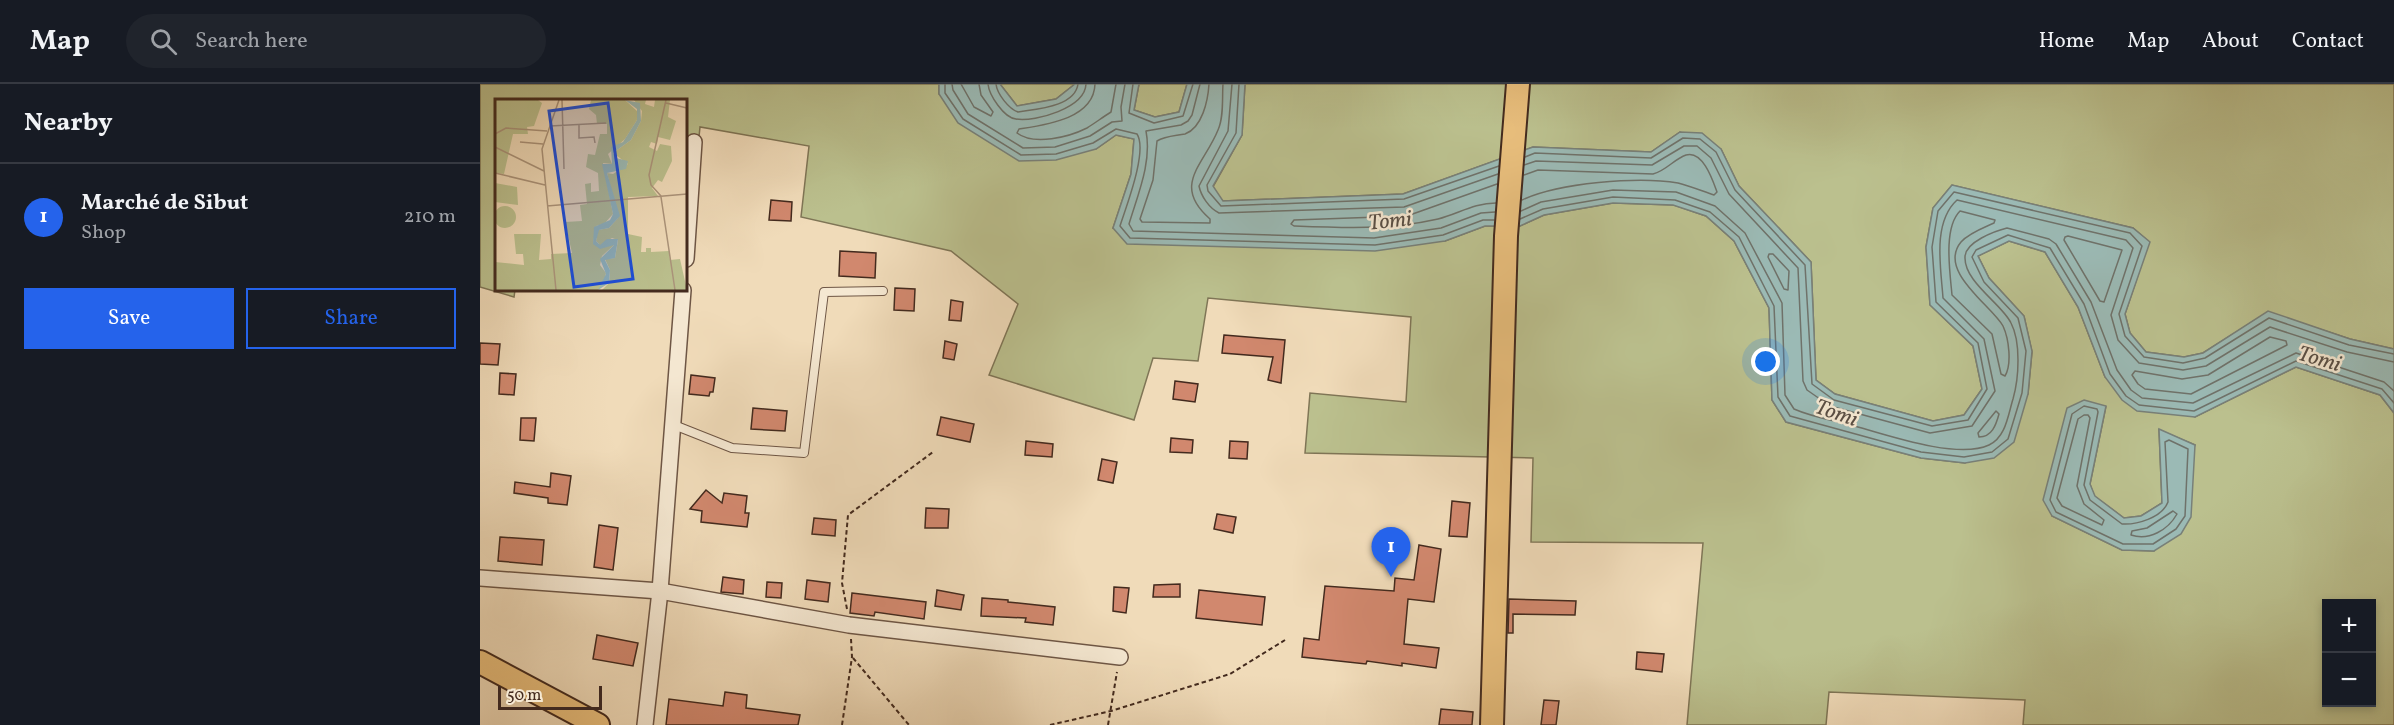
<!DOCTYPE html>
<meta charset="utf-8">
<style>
body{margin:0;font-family:Vollkorn,serif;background:#20242c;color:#f1f3f6}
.controls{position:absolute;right:18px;bottom:18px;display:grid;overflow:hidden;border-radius:0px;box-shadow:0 3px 9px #0003}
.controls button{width:54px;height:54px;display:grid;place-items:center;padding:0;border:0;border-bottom:2px solid #363941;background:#171b24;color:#f1f3f6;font:30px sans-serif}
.scale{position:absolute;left:18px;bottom:15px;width:104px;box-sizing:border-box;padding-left:6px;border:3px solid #432a1e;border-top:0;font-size:16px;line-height:21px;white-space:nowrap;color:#432a1e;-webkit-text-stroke:4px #f5e8d2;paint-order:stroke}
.you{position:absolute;left:1286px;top:278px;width:21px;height:21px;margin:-15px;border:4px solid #fff;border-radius:50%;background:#1a73e8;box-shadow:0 0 0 9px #1a73e833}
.badge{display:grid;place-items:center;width:39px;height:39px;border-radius:50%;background:#2563eb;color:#fff;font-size:20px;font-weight:700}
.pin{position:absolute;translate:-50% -50px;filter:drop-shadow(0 2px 3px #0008)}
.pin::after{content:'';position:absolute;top:32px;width:21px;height:18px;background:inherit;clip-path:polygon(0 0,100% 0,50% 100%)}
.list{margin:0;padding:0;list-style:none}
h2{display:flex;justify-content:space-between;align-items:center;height:78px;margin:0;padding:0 24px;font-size:26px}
h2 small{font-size:20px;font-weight:400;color:#9ea1a6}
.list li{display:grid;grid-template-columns:39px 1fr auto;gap:18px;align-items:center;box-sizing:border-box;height:108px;padding:0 24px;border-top:2px solid #363941}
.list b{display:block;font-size:22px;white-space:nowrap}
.list p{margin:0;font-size:20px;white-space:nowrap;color:#9ea1a6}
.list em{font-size:20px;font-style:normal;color:#9ea1a6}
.actions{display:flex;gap:12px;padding:18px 24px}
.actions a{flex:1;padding:14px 0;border:2px solid #2563eb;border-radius:0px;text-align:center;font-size:21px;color:#2563eb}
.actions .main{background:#2563eb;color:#fff}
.icon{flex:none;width:33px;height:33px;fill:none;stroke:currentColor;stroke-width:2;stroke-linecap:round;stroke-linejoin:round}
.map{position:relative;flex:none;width:1914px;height:641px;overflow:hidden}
header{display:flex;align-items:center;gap:36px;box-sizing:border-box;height:84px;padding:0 30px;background:#171b24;border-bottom:2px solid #363941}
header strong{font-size:28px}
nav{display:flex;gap:33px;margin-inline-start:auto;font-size:21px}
.search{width:420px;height:54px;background:#20242c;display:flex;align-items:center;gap:15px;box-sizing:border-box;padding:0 21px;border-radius:33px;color:#9ea1a6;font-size:22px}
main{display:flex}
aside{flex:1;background:#171b24}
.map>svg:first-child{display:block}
</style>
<header>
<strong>Map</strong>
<div class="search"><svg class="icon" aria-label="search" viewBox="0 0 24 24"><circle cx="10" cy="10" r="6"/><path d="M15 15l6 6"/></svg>Search here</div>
<nav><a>Home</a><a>Map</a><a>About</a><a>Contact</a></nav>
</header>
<main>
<aside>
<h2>Nearby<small></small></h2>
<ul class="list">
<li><span class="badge">1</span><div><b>Marché de Sibut</b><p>Shop</p></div><em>210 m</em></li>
</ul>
<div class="actions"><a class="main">Save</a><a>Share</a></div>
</aside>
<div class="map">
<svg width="1914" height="641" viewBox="0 0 1914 641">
<rect width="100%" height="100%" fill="#f0dbb9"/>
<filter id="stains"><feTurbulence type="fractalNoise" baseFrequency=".00333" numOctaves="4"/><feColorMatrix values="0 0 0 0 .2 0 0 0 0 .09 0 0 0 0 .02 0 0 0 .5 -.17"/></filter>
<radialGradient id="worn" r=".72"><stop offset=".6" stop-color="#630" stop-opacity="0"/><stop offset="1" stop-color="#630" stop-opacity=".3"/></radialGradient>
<g fill="#bbc08e" stroke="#7f7556" stroke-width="1.5" fill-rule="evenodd">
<path d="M0,0H459V10L616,65L636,51L654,55L651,90L633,144L965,157L1005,142H1040L1064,131L1133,119L1194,121L1226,132L1254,157L1289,224L1292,316L1306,338L1441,374L1485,379L1548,310L1552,268L1544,232L1509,194L1498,172L1529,157L1565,168L1598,223L1625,293L1715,333L1816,283L1900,311L1914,329V641H1543L1545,616L1349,608L1346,641H1207L1223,459L1051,458L1053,374L825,369L830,309L926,318L931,233L728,214L718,277L673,274L654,336L509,291L538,220L471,167L321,133L329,62L220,43L209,152L206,151V16H16V206H35L34,213L0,203ZM1626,322L1610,400L1614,412L1644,434L1661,432L1682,419L1679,346L1715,361L1674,467L1642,466L1572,432ZM1846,520H1892V618H1846Z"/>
<polygon points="520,0 595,0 576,15 537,22"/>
<polygon points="659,0 707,0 699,28 675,33 654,26"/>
<polygon points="765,0 1914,0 1914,265 1870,255 1788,228 1723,269 1704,273 1666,268 1650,249 1645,230 1669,158 1653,144 1472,101 1453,124 1446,163 1450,221 1493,262 1502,305 1484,331 1453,337 1355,310 1336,296 1331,178 1259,102 1241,65 1200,48 1171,68 1053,63 923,110 742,117 733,103 762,51"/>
</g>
<g fill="#9bbab5" stroke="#788079" stroke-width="1.5">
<polygon points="459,0 520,0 537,22 576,15 595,0 659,0 654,26 675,33 699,28 707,0 765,0 762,51 733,102 743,117 923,110 1053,63 1171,68 1200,48 1222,49 1241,65 1259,102 1331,178 1336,296 1355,310 1453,337 1484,331 1502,305 1493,262 1450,221 1446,163 1453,124 1472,101 1653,144 1670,158 1645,230 1650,249 1666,268 1704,273 1723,269 1788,227 1870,255 1914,265 1914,329 1900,311 1816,283 1715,333 1657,327 1642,316 1625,293 1598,223 1565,168 1529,157 1498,172 1509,194 1544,232 1552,267 1548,310 1534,358 1514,374 1485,379 1441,374 1306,338 1292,316 1289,224 1254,157 1226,132 1193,121 1133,119 1064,131 1040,142 1005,142 965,157 895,167 647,160 633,144 651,90 654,55 636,51 616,65 576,76 539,77 478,39 459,10"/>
<polygon points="1604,316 1626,322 1610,400 1615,412 1644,434 1661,432 1682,419 1679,345 1715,361 1711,433 1701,450 1674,467 1642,466 1572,432 1563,416 1587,324"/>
</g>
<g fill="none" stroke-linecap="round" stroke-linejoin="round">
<g stroke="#6f726a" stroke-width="1.5">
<path d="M465,0V9L483,35L541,71L576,70L613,59L636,45L657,50C668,67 646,123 640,142L650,154L895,161L963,151L1003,136H1014"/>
<polyline points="472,0 473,6 488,30 543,64 575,63 610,52 632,38 642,37 641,23 645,0"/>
<polyline points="481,0 494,23 511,32 513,28 501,11 499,0"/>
<path d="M508,0C509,11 524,34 536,35C556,38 605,24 606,0"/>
<path d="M516,0C517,10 529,25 538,28C556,25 595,23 598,0"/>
<path d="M615,0C614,35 565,41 539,45L537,49C554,62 589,53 607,44C615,39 623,33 631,28L636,0"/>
<polyline points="653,0 649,29 674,39 703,32 713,0"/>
<path d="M720,0L712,31L708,37L701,41L666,47C672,78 658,110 649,140L653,147L894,154L961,144L1001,129L1015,128"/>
<path d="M729,0C728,17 722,44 705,50C695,52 685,52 677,57L673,96L660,135L662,138L730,139V135C691,101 724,81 738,46C744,33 742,14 743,0"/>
<path d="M752,0L748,47L719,102C721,112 729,124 739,129L924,123L1018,90"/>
<polyline points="759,0 756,49 727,101 728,107 741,122 924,115 1019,82"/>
<polyline points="1045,73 1055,69 1171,74 1203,54 1220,55 1236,68 1255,106 1325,181 1332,300 1354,316 1452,342 1488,336 1507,305 1498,259 1456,218 1452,163 1458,127 1474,108 1650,149 1662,162 1639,230 1645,252 1664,273 1703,279 1725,274 1789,234 1869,261 1914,270"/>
<path d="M1044,81L1056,77L1172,81L1204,62H1217L1231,74L1249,110L1318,184L1323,297L1327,306L1350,322L1450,349L1492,342L1515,307L1504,255L1463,214C1461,184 1452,139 1477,116L1646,156L1653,164L1631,231L1638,256L1659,279L1703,286L1726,282L1790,243L1867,268L1914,278"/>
<path d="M1042,116C1078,99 1158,92 1198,99C1210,102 1222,107 1234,111L1237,108C1233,97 1223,66 1206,71C1194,75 1186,87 1173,90L1058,86L1044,91"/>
<path d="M1016,119C994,119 978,130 958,135C910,146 863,144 814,142L811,140L814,136L927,132L1017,100"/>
<path d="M1041,127L1061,118L1133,106L1196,108L1235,122L1265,149L1302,219L1305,311L1314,325C1332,333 1352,336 1371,341C1404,350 1477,376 1509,361C1526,353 1528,331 1533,315C1539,294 1541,258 1531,239C1522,220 1484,198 1485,173C1485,158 1515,147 1527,144L1569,155L1576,160L1611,218L1637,286L1651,306L1662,314L1713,319L1816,269L1904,298L1914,307"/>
<path d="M1480,127L1515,136L1514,139C1503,144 1489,149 1481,158C1457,187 1512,222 1523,242C1529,255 1532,280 1525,292L1521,290L1512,250L1472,211C1470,188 1463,144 1480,127Z"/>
<polyline points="1040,135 1063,125 1133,113 1195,116 1230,128 1259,153 1294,222 1298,313 1310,332 1441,368 1484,373 1512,368 1528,355 1542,309 1546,267 1538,234 1504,198 1492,173 1496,166 1528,151 1570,164 1604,220 1630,290 1646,312 1659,321 1714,327 1816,277 1902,305 1914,319"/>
<polygon points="1588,152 1642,166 1624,218 1620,217 1584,156 1585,153"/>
<polygon points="1289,170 1293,170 1309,187 1308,206 1304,205 1288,173"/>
<polygon points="1790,253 1806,257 1807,261 1711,310 1665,305 1658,300 1652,291 1655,287 1702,295 1728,291"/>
<path d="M1604,322L1617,325L1618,328L1604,401L1610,416L1642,440C1656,441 1682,434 1688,418L1685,358L1689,356L1708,365L1705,432L1696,445L1673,460H1643L1576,428L1570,416L1592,330Z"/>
<path d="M1516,327L1519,330C1516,341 1512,353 1499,353L1498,349Z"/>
<polygon points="1604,331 1608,331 1610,334 1597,402 1604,420 1624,436 1622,441 1582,422 1577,414 1598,335"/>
<path d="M1693,427L1697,430C1688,446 1669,457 1651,451L1652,447L1667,444Z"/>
</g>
</g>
<g fill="#d1886e" stroke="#432a1e" stroke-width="1.5">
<polygon points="291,116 312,118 311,137 289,136"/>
<polygon points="360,167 396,169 395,194 359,192"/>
<polygon points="415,204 435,205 434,227 414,226"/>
<polygon points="471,216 483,218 481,237 469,236"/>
<polygon points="744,251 805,256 801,299 788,296 793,273 742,269"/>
<polygon points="465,257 477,260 474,276 463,274"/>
<polygon points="0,259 20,260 18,281 0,280"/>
<polygon points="20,289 36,290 34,311 19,310"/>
<polygon points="211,291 235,294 233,308 230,308 229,312 209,310"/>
<polygon points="695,297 718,300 715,318 693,315"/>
<polygon points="273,324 307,327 305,347 271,345"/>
<polygon points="461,333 494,340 490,358 457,351"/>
<polygon points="41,334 56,334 54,357 40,356"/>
<polygon points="691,354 713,356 712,369 690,368"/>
<polygon points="546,357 573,360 572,373 545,371"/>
<polygon points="750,357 768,358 767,375 749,374"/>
<polygon points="622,375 637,378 633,399 618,396"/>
<polygon points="71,389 91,392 87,421 68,419 68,414 34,409 35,398 70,403"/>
<polygon points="226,406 242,419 244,409 267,412 265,429 269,429 267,443 221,438 222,427 210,425"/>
<polygon points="972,417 990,419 987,453 969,452"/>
<polygon points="446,424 469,425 468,444 445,444"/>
<polygon points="737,430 756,433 753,449 734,445"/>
<polygon points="334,434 356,436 355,452 332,450"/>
<polygon points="119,441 138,444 133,486 114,483"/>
<polygon points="20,453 64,456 62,481 18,477"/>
<polygon points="939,461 961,465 954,518 928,515 924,560 959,564 956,584 922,579 922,582 887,577 886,580 822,573 824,554 839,556 845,502 914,507 915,494 934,496"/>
<polygon points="243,493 264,496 263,510 241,508"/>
<polygon points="327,496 350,499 348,518 325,515"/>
<polygon points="287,498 302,499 301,514 286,513"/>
<polygon points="700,500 700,513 673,513 674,501"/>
<polygon points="634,503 649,504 646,529 633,527"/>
<polygon points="457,506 484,511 481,526 455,522"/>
<polygon points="719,506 785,513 782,541 716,534"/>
<polygon points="372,509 446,518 444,535 395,528 394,532 370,529"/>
<polygon points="502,514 528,516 528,518 575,523 573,541 545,538 546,534 501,532"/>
<polygon points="1029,515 1096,517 1095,531 1033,530 1033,549 1028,549"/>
<polygon points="117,551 158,559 153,582 113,575"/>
<polygon points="1157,568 1184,570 1182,588 1156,585"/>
<polygon points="245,608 267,611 266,624 320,631 318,641 186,641 189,615 243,622"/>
<polygon points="1064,616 1079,617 1076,641 1061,641"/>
<polygon points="961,625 993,628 992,641 959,641"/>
</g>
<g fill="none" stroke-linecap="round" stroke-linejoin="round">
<defs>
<polyline id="service" points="194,341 252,364 324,369 344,208 403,207"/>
<g id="minor">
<polyline points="206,175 214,58"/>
<polyline points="0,494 180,507 369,541 640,573"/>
<polyline points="165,641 180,507 203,206"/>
</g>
<g id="primary">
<polyline points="0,578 118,641"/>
<polyline points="1012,641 1026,152 1038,0"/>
</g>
</defs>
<use href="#service" stroke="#6e5645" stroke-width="10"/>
<use href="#minor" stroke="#6e5645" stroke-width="18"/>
<use href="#primary" stroke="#432a1e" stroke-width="26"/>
<g stroke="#432a1e" stroke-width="2" stroke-dasharray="4.5 3" stroke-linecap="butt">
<polyline points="367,525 362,499 368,431 453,368"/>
<polyline points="373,574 429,641"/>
<polyline points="362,641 372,573 371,555"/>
<polyline points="570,641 631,627 750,590 805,556"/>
<polyline points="628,641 637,588"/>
</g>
<use href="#service" stroke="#f5e8d2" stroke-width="8"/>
<use href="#minor" stroke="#f5e8d2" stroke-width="15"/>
<use href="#primary" stroke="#e8be7c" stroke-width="22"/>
</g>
<g text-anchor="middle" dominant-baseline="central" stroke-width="5" stroke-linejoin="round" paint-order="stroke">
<g font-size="22" font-style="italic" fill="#594e44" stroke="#f5e8d2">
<text transform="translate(910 138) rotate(-6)">Tomi</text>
<text transform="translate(1839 276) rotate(16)">Tomi</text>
<text transform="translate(1356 330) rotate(19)">Tomi</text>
</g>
</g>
<g transform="translate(15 15)">
<rect width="192" height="192" fill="#f0dbb9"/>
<path d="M0,1H43L47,4L39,27L32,28L33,35H18L9,75L0,74ZM96,1H130L143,13L142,21L130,40L113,55L117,65L108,64L118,115L109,125L101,127L98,145L119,146L107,157L105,166L111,174L109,183L103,191H0V163L29,166L28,155H21L19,135H46L44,161L56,160V155L77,154L70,123L87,122L85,106L92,105L90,85L96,84V93L104,92L103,74L91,68L93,55L100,56L105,35H112V25H102L101,16L94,10ZM139,1H151L150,5L159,8L160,1H175L173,18L181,22L175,41L163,38L162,45L156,43L154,48L162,52L165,45L176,47L177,62L167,83L163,81L157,89L163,97L133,98V135L147,138L146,153H151V149H156V153L174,152L175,161L185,160L192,191H107L114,184L115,171L110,160L120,159L123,141L117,139L105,146L101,142L103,131L114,129L123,119L112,74L118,75L133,65L118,54L136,41L146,22L147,12ZM0,84L22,88L23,106L0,103ZM-1 118a11 11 0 1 1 22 0a11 11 0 1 1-22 0Z" fill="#bbc08e"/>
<path d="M130,1L145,4L146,22L136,41L118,54L121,59L133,62L131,70L112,74L125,117L114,129L104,131L101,142L105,146L112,140H123L120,159L110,161L115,171L114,184L103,191L111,175L105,160L119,146L105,150L98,145L99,128L115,121L118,115L107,65H117L116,48L128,43L142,21V10Z" fill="#9bbab5"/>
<path fill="none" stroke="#ab947b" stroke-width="1.5" d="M67,1L69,70M171,4L192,9M84,26V39L99,38L100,44M55,27L111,24M0,35L11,29L52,32M25,43L48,45M0,48L49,72M0,74L50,86M166,97L156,86L154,76L171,1M166,98L180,191M52,107L192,95M61,191L47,50L64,1"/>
<path fill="#1d4ed8" fill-opacity="0.15" stroke="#1d4ed8" stroke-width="3" d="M113,4L138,180L79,188L54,12Z"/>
<rect width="192" height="192" fill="none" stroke="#432a1e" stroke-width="3"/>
</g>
<rect width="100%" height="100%" filter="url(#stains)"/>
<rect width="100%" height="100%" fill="url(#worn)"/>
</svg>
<div class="controls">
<button>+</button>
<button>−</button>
</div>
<div class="scale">50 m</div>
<div class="you"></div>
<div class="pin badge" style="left:911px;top:493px">1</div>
</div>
</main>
